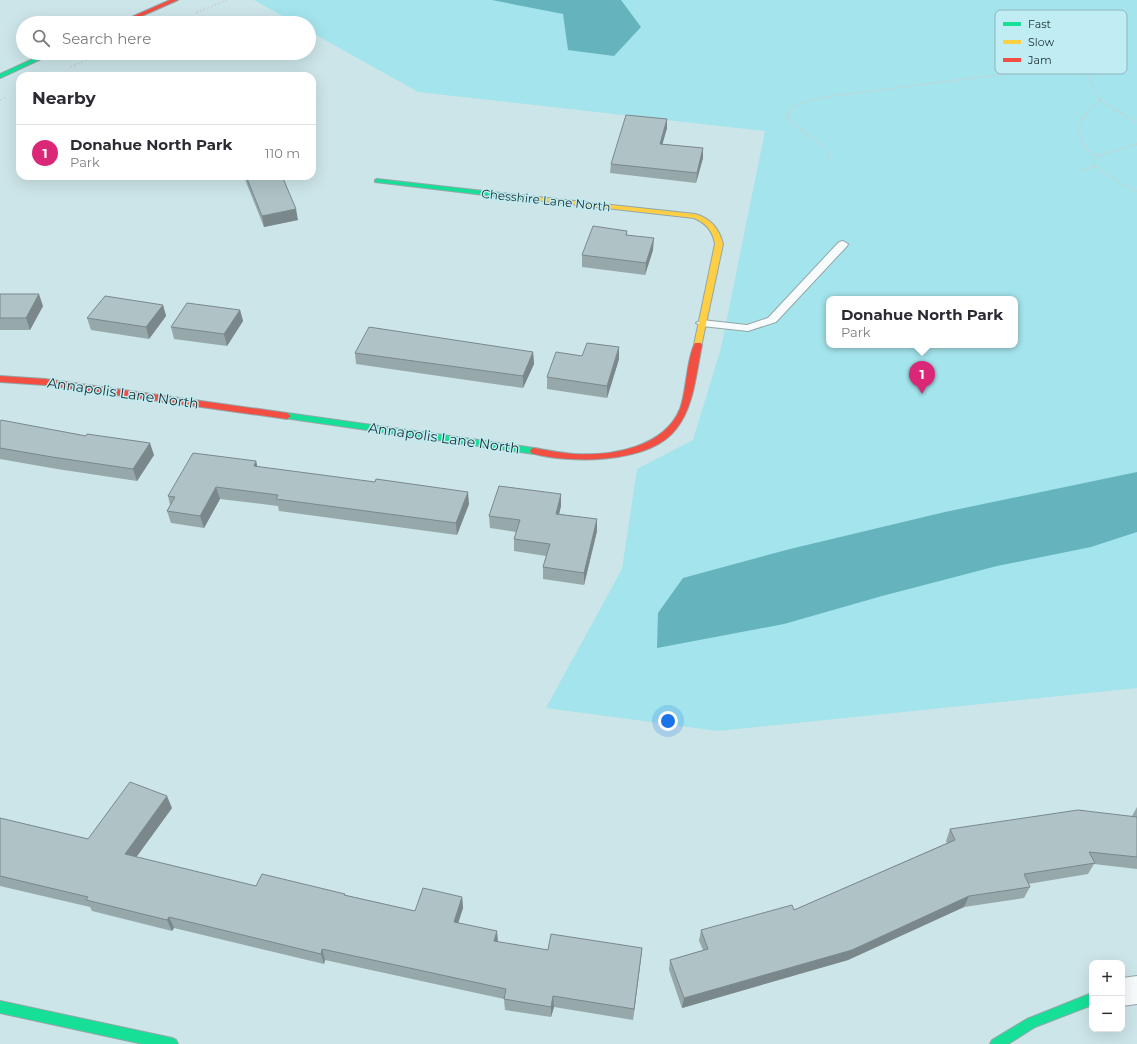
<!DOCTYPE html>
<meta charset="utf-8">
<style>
body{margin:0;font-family:Montserrat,sans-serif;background:#f2f2f3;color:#2b2b33}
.controls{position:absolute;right:12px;bottom:12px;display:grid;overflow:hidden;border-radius:8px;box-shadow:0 4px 16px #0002}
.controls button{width:36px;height:36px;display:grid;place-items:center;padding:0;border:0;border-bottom:1px solid #e1e1e2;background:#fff;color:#2b2b33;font:20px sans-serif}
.you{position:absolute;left:668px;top:721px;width:14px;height:14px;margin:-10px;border:3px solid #fff;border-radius:50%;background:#1a73e8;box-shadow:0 0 0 6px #1a73e833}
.badge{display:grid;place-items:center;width:26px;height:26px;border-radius:50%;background:#db2777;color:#fff;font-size:13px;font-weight:700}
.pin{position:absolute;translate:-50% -33px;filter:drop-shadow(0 1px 2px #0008)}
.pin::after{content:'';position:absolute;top:21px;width:14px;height:12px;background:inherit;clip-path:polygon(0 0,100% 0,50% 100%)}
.popup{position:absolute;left:826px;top:296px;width:192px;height:52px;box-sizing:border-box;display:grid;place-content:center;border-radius:8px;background:#fff;filter:drop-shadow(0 1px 3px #0005);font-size:13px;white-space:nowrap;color:#7c7c81}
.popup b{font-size:15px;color:#2b2b33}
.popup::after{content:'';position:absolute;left:50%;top:100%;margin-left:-8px;border:8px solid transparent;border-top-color:#fff}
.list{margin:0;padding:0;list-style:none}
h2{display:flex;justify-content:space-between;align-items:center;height:52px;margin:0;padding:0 16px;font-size:17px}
h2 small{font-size:13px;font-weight:400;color:#7c7c81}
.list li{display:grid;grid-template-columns:26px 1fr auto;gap:12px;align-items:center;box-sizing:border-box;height:56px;padding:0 16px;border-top:1px solid #e1e1e2}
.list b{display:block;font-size:15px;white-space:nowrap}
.list p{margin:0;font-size:13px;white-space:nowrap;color:#7c7c81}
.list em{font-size:13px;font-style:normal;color:#7c7c81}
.icon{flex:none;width:22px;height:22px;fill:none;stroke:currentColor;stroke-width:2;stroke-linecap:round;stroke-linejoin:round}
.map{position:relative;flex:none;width:1137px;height:1044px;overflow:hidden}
.search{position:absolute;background:#fff;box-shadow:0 4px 16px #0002;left:16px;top:16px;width:300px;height:44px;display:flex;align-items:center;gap:10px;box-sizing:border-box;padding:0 14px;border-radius:22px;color:#7c7c81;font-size:15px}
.panel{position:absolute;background:#fff;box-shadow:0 4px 16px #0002;left:16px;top:72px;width:300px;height:108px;border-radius:12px}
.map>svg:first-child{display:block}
</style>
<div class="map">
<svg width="1137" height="1044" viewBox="0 0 1137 1044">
<rect width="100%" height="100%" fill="#cce5e8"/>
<path fill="#a4e4ec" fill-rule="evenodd" d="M254,0H1137V688L718,731L546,708L622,569L637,469L693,440L721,348L765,131L418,92L309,31V23H295ZM829,299H1015V345H829Z"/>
<g fill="#64b3bd">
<polygon points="492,0 621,0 641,27 614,56 568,50 563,14"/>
<polygon points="1137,472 1137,532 1091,547 997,566 882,596 784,624 657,648 658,613 683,578 790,549 945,512"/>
</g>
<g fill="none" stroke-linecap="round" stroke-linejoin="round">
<defs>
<polygon id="lane" points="843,241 848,244 847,246 776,322 748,331 702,326 696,323 702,320 747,325 768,318 839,242"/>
<polygon id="street" points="1137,976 1137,1004 1122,1006 1122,978"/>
<g id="fast">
<polygon points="46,53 54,53 0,78 0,74"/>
<polygon points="377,179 528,196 531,198 528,200 375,182 375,180"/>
<polygon points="287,413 534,448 538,451 534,454 284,418 283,416 284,414"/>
<polygon points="1092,993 1092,1005 1035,1027 1008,1044 990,1044 992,1040 1027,1019"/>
<polygon points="0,1001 172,1038 176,1040 178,1044 143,1044 0,1013"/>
</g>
<path id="slow" d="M528,196L695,214C710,218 719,228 723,244L701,347H695L694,345L715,244C713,231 706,223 694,218L526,199L525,198Z"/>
<g id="jam">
<polygon points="170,0 178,0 126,23 118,23"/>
<path d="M695,343H701L702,345C696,373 694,407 676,429C650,464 569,464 531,453L530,451L531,449L534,448C547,450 560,453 574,454C611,456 664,448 680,409C687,390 686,361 695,343Z"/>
<polygon points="0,376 45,379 287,413 291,416 287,419 45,385 0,382"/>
</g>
</defs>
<use href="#lane" stroke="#93a6a8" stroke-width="2"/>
<use href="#street" stroke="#93a6a8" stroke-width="2"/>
<use href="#fast" stroke="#93a6a8" stroke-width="2"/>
<use href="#slow" stroke="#93a6a8" stroke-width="2"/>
<use href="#jam" stroke="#93a6a8" stroke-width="2"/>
<g stroke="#c9d0d0" stroke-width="1.5" stroke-dasharray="2 2" stroke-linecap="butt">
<polyline points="196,13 227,0"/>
<polyline points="70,67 103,53"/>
<polyline points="0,100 5,98"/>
<polyline points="1100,100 1137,123"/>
<path d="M1137,144L1097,156L1095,161L1096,166C1109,176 1121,185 1137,191"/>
<path d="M828,161L829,154L824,147L786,118L792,107L811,100L833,96L1004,74L1083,68L1100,100C1088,110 1080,119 1078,135L1088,151L1097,156"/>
<polyline points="1081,171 1096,166"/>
</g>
<use href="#lane" fill="#f7fbfc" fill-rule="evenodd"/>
<use href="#street" fill="#f7fbfc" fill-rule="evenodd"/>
<use href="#fast" fill="#16e098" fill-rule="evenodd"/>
<use href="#slow" fill="#ffcf43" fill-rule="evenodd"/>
<use href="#jam" fill="#f24e42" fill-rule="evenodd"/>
</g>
<g fill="#96a8aa">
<polygon points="667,119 667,128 662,144 703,148 703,158 696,183 610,173 611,164"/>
<polygon points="245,176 285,176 283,179 298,220 264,227 246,182"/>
<polygon points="627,231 627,235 653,250 645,275 582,267 582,255"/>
<polygon points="0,294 43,306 30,330 0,330"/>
<polygon points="163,305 166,316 149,339 91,330 87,318"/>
<polygon points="240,310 243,321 227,346 174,339 171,327"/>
<polygon points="533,352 534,364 523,388 356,364 355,353"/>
<polygon points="582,356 619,359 607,398 547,389 547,377"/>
<polygon points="0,422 154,455 137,481 57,469 0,459"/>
<polygon points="256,461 257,467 469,504 457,535 279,511 278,506 220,499 204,528 171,523 167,511 170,505 168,496"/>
<polygon points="561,494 561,506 559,514 597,519 597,531 584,585 543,579 543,567 546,556 514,551 514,539 516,532 490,528 489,516"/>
<polygon points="1137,807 1137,869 1094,864 1088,874 1028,884 1030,887 1024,898 964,907 848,960 682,1008 669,970 670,960 703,950 699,941 701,930 794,910 947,843 946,841 950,829 1132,816"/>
<polygon points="172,808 136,857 256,886 345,894 345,895 415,911 462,897 463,908 458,923 498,942 548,950 642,948 633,1020 554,1007 551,1017 505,1010 504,999 325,960 324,964 174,928 172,931 92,911 90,907 0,886 0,818 88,839"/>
</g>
<g fill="#7a888b">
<polygon points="667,119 667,128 660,153 660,144"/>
<polygon points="703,148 703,158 696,183 697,173"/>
<polygon points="296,209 298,220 264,227 262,216"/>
<polygon points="654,238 653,250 645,275 646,263"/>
<polygon points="39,294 43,306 30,330 26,318"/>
<polygon points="163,305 166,316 149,339 146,327"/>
<polygon points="240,310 243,321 227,346 224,334"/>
<polygon points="619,347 619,359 607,398 607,386"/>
<polygon points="533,352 534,364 523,388 523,376"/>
<polygon points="150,443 154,455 137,481 133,469"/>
<polygon points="256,461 259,473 254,466"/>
<polygon points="216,487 220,499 204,528 200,516"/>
<polygon points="468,492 469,504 457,535 456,523"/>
<polygon points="561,494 561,506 556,526 556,514"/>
<polygon points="597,519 597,531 584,585 584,573"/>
<polygon points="167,796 172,808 130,866 125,854"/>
<polygon points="969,896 964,907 848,960 682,1008 684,998"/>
<polygon points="462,897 463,908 455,933 454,922"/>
<polygon points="169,917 174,928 172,931 167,920"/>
<polygon points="497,931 498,942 494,941"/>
<polygon points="642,948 641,959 633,1020 634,1009"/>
<polygon points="322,949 325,960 324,964 321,954"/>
<polygon points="553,996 554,1007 551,1017 551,1007"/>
</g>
<g fill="#afc3c6" stroke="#7a888b">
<polygon points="626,115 667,119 660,144 703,148 697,173 611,164"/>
<polygon points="246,176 282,176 296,209 262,216"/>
<polygon points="593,226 627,231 626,235 654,238 646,263 582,255"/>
<polygon points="0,294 39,294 26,318 0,318"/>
<polygon points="105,296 163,305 146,327 87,318"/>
<polygon points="187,303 240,310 224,334 171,327"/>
<polygon points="369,327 533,352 523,376 355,353"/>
<polygon points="587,343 619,347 607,386 547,377 556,352 582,356"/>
<polygon points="1,420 86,436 87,434 150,443 133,469 52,457 0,448 0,422"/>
<polygon points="193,453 256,461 254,466 375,482 376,479 468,492 456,523 276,499 278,495 216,487 200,516 167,511 175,497 168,496"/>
<polygon points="499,486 561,494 556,514 597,519 584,573 543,567 550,544 514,539 520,520 489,516"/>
<polygon points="130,782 167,796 125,854 256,886 262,874 345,894 344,895 415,911 423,888 462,897 454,922 497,931 494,941 548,950 551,934 642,948 634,1009 553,996 551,1007 504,999 506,989 322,949 321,954 169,917 167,920 86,900 88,897 0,876 0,818 88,839"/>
<polygon points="1078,810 1137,817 1137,857 1089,852 1095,863 1024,874 1030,887 969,896 852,950 684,998 670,960 708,949 701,930 792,905 794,910 955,840 950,829"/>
</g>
<g text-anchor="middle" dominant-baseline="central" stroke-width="3" stroke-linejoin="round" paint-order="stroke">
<g font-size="12" fill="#1e3032" stroke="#c0edf4">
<text transform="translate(546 200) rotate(6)">Chesshire Lane North</text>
</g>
<g font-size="14" fill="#1e3032" stroke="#c0edf4">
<text transform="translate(123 393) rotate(8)">Annapolis Lane North</text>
<text transform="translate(444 438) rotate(8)">Annapolis Lane North</text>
</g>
</g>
<rect x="995" y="10" width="132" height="64" rx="6" fill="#c0edf4" stroke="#8fb4ba" stroke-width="1"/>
<rect x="1003" y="22" width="18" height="4" fill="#16e098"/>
<rect x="1003" y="40" width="18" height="4" fill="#ffcf43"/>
<rect x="1003" y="58" width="18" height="4" fill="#f24e42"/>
<g font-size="11" fill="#1e3032">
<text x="1028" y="28">Fast</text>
<text x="1028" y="46">Slow</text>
<text x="1028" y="64">Jam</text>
</g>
</svg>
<div class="controls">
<button>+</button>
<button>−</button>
</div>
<div class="you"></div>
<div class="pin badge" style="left:922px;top:394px">1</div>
<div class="popup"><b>Donahue North Park</b>Park</div>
<div class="search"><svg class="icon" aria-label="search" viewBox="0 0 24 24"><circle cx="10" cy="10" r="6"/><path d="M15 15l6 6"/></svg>Search here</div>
<section class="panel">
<h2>Nearby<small></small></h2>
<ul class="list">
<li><span class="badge">1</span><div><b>Donahue North Park</b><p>Park</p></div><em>110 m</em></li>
</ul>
</section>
</div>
